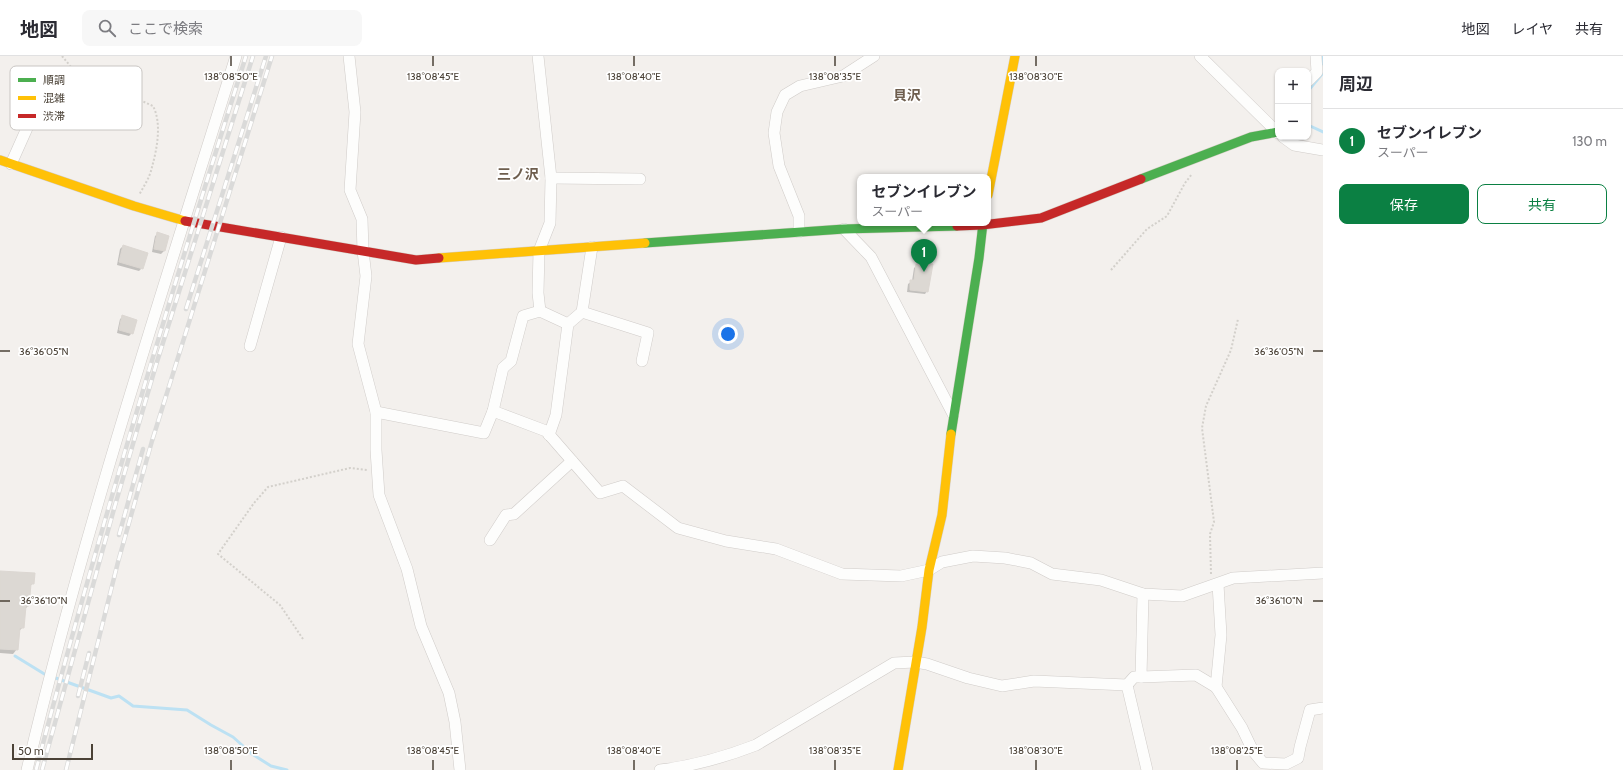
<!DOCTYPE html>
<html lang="ja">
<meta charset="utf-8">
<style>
body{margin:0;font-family:Cabin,"Noto Sans JP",sans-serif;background:#f7f7f7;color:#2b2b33}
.controls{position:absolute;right:12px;top:12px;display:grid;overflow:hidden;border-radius:8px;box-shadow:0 1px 3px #0004}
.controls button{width:36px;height:36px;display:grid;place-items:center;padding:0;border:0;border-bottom:1px solid #e1e1e2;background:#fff;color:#2b2b33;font:20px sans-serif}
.scale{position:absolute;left:12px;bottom:10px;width:81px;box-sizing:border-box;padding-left:4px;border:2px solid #4b4237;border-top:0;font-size:11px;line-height:14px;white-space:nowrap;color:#4b4237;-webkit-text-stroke:3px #fff;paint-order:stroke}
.you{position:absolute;left:728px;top:278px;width:14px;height:14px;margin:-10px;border:3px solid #fff;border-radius:50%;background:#1a73e8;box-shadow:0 0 0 6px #1a73e833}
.badge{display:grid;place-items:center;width:26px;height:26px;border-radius:50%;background:#0b8043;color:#fff;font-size:13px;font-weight:700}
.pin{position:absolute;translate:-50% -33px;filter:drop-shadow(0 1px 2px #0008)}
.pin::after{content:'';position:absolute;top:21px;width:14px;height:12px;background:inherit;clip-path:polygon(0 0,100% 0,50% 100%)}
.popup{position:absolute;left:857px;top:118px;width:134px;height:52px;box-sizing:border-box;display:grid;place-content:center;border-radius:8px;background:#fff;filter:drop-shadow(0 1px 3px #0005);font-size:13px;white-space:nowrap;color:#7c7c81}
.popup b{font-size:15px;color:#2b2b33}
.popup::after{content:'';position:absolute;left:50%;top:100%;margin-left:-8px;border:8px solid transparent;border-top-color:#fff}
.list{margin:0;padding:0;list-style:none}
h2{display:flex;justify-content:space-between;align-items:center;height:52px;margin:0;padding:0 16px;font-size:17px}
h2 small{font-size:13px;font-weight:400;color:#7c7c81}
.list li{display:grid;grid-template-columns:26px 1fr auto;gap:12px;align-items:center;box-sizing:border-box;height:64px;padding:0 16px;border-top:1px solid #e1e1e2}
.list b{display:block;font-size:15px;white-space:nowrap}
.list p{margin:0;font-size:13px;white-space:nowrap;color:#7c7c81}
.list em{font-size:13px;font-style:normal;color:#7c7c81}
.actions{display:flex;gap:8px;padding:12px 16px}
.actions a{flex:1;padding:9px 0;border:1px solid #0b8043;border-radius:8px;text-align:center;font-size:14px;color:#0b8043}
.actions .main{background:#0b8043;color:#fff}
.icon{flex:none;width:22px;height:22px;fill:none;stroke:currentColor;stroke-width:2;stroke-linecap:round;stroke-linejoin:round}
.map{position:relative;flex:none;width:1323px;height:714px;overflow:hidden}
header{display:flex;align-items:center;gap:24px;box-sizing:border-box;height:56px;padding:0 20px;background:#fff;border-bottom:1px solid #e1e1e2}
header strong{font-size:19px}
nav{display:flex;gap:22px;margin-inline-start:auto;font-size:14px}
.search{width:280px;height:36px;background:#f7f7f7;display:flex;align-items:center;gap:10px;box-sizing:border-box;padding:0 14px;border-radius:8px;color:#7c7c81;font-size:15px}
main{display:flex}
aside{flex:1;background:#fff}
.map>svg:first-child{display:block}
</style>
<header>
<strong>地図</strong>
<div class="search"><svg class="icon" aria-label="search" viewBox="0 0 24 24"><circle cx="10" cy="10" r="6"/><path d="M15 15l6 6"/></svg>ここで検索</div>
<nav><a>地図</a><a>レイヤ</a><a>共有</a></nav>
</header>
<main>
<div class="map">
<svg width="1323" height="714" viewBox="0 0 1323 714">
<rect width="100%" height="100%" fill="#f3f0ed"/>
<g fill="#0003">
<polygon points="158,178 164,195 161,198 152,196 155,180"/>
<polygon points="123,190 142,212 139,215 117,209 120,193"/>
<polygon points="917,209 927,235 925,238 907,236 908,228 912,225 914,212"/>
<polygon points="123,261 132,277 129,280 117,277 120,263"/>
<polygon points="0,516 33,527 29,531 28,550 25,553 23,571 18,576 17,593 13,598 0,597"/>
</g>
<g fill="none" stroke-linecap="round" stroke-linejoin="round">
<g stroke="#bce1f3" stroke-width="3">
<polyline points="1322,0 1323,8"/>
<polyline points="1308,35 1323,17"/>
<polyline points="1308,69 1323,76"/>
<polyline points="15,600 46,619"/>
<polyline points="53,621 111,642 119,640 133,650 187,654 211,669 233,681 252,698 271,710 287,714"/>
</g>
</g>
<g fill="#dcd8d3" stroke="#dcd7d2">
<polygon points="157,176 169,180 165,195 154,193"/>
<polygon points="123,189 148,197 143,213 119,206"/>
<polygon points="916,208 933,208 928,236 910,234 910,224 914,224"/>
<polygon points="122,259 137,264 133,278 119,274"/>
<polygon points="0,515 35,517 34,528 31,528 29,550 26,550 24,572 20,572 18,594 0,593"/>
</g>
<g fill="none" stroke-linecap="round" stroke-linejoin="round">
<defs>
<g id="street">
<polyline points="349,0 355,56 350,134 362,163 363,195 366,220 358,288 376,356 376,394 379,439 407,513 421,570 449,637 455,666 460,714"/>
<polyline points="538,0 551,122 550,167 539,195 538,237 540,255"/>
<polyline points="1200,0 1278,77"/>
<polyline points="1308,25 1317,16 1316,0"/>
<polyline points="1283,81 1294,89 1323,94"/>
<polyline points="11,108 40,43"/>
<polyline points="551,122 640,123"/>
<polyline points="844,173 871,201 953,358"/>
<polyline points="799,176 799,160 779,110 774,77 777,56 785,39 800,30 843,20 874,0"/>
<polyline points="582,256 648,277 642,305"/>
<polyline points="250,290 281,181"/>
<polyline points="493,355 503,312 511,305 523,260 540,255 568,268"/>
<polyline points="376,356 484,377 493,355 546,375 600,437 623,430 678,472 726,485 776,493 842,518 901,520 929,514 942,506 973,500 1005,502 1031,507 1052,518 1101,524 1143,538 1182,540 1233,522 1323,517"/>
<polyline points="549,379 556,359 568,268 582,256 592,191"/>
<polyline points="490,484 506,459 514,458 572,405"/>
<polyline points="1141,621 1196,619 1216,631 1221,579 1218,528"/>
<polyline points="1127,629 1134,621 1141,621 1143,538"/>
<polyline points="1127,629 1147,714"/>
<polyline points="1216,631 1242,672 1253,695 1263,707 1286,708 1298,702 1300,691 1310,654 1323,652"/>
<path d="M27,714C84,472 162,237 236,0"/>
<path d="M660,714C693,710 725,701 756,689L894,607L915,606L927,608L968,622L1002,630L1034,625L1127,629"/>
</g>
<g id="fast">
<polyline points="1141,123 1251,81 1278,76"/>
<polyline points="645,187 844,173 957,170"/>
<polyline points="951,378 979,202 983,167"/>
</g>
<g id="slow">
<polyline points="0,104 134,150 185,165"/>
<polyline points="988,139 1015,0"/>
<polyline points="439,202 645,187"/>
<polyline points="898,714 922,571 929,514 942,459 951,378"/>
</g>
<g id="jam">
<polyline points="185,165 416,204 439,202"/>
<polyline points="957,170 982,169 1041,162 1141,123"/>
</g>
</defs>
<use href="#street" stroke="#d0ccc9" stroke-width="12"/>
<use href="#fast" stroke="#d5cec5" stroke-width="10"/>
<use href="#slow" stroke="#d5cec5" stroke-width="10"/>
<use href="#jam" stroke="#d5cec5" stroke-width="10"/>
<g stroke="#d3d0cb" stroke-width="2" stroke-dasharray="2 2" stroke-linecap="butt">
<path d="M62,0L76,17L106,25L124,37L153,50C162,67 157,93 152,111C150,121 144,130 139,139"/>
<polyline points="1111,214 1147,173 1167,160 1185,127 1192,118"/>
<polyline points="1211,518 1210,478 1214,466 1202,372 1206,350 1231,294 1238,263"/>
<polyline points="303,583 280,549 218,498 254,447 268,431 350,412 367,414"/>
</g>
<use href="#street" stroke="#fdfdfc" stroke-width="11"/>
<use href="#fast" stroke="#4caf50" stroke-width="9"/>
<use href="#slow" stroke="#ffc107" stroke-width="9"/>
<use href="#jam" stroke="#c62828" stroke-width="9"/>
<defs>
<g id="rail">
<polyline points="186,253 266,0"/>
<polyline points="119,479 143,393"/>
<polyline points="78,640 89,597"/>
<path d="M36,714C99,474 171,237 246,0"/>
<polyline points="42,714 114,453 156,309 253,0"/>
<polyline points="66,714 118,506 152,385 272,0"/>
</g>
</defs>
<use href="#rail" stroke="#dadad9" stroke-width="4.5"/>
<use href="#rail" stroke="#fff" stroke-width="3" stroke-dasharray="9" stroke-linecap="butt"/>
</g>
<path fill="none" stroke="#4b4237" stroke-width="1.5" d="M231,0V10M433,0V10M634,0V10M835,0V10M1036,0V10M0,295H10M1313,295H1323M0,545H10M1313,545H1323M231,704V714M433,704V714M634,704V714M835,704V714M1036,704V714M1237,704V714"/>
<g text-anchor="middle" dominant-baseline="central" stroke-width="3.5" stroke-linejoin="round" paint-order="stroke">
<g font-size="14" font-weight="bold" fill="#6e5e4e" stroke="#fff">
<text x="907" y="39">貝沢</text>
<text x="518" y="118">三ノ沢</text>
</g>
</g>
<rect x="10" y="10" width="132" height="64" rx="6" fill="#fff" stroke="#c9c6c3" stroke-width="1"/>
<rect x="18" y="22" width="18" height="4" fill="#4caf50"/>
<rect x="18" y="40" width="18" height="4" fill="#ffc107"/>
<rect x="18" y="58" width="18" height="4" fill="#c62828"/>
<g font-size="11" fill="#4b4237">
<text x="43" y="28">順調</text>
<text x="43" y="46">混雑</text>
<text x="43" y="64">渋滞</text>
</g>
<g font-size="10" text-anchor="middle" fill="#4b4237" stroke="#fff" stroke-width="3.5" stroke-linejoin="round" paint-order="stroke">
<text x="231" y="24">138°08'50"E</text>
<text x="433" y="24">138°08'45"E</text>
<text x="634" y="24">138°08'40"E</text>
<text x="835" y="24">138°08'35"E</text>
<text x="1036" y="24">138°08'30"E</text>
<text x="1279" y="299">36°36'05"N</text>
<text x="44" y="299">36°36'05"N</text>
<text x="1279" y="548">36°36'10"N</text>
<text x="44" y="548">36°36'10"N</text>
<text x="231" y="698">138°08'50"E</text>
<text x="433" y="698">138°08'45"E</text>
<text x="634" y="698">138°08'40"E</text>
<text x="835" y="698">138°08'35"E</text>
<text x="1036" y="698">138°08'30"E</text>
<text x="1237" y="698">138°08'25"E</text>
</g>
</svg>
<div class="controls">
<button>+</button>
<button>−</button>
</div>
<div class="scale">50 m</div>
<div class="you"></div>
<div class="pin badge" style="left:924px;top:216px">1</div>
<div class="popup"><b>セブンイレブン</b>スーパー</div>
</div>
<aside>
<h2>周辺<small></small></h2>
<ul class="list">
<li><span class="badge">1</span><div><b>セブンイレブン</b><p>スーパー</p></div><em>130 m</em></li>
</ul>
<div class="actions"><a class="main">保存</a><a>共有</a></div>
</aside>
</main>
